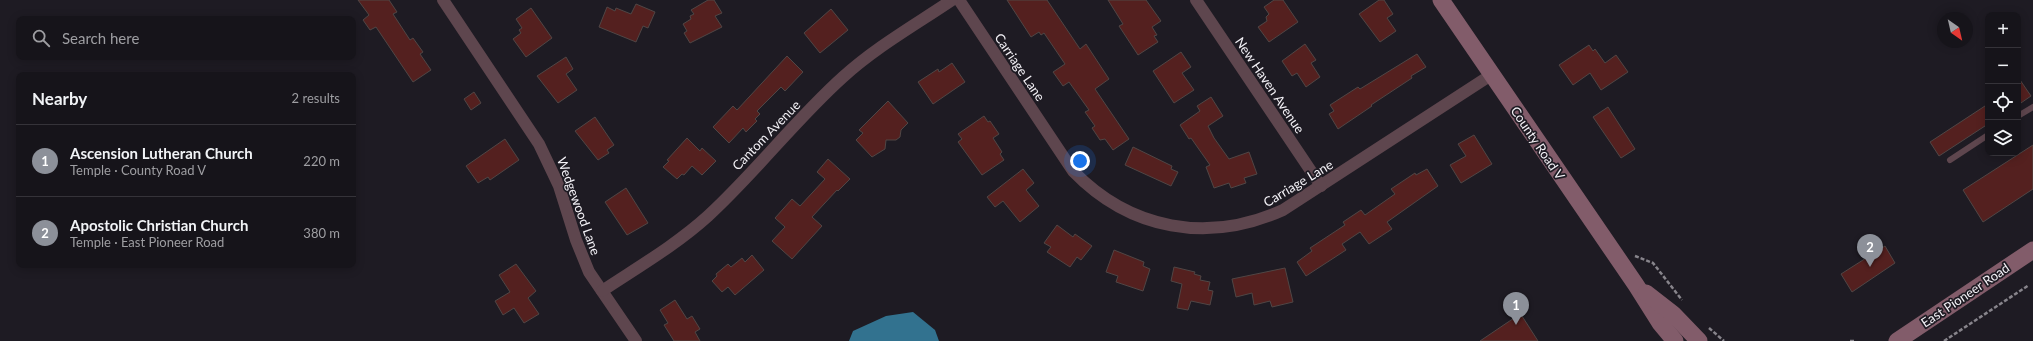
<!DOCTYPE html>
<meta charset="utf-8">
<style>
body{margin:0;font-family:Lato,sans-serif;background:#232127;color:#f1f3f6}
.controls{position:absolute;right:12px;top:12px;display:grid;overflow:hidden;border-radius:8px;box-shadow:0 2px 10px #0003}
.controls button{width:36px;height:36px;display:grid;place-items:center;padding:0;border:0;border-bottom:1px solid #353339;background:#16141a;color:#f1f3f6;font:20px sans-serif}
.compass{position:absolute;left:1937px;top:12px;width:36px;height:36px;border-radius:50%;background:#16141a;box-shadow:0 2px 10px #0003;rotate:146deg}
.you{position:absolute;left:1080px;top:161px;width:14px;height:14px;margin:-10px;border:3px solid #fff;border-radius:50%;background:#1a73e8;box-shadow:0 0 0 6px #1a73e833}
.badge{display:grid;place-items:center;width:26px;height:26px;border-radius:50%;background:#8c9099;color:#fff;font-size:13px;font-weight:700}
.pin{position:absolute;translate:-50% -33px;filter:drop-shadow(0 1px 2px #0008)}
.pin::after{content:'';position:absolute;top:21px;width:14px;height:12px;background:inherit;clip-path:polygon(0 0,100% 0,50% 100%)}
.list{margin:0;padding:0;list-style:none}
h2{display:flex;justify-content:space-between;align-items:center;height:52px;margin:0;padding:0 16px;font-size:17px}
h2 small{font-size:13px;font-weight:400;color:#9e9ea2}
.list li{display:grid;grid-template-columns:26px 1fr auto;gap:12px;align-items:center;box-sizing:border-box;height:72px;padding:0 16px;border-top:1px solid #353339}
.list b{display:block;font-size:15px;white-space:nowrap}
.list p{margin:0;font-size:13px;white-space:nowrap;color:#9e9ea2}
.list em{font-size:13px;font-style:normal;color:#9e9ea2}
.icon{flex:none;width:22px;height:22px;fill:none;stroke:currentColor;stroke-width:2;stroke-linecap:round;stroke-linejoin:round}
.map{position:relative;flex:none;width:2033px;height:341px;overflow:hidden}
.search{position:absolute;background:#16141a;box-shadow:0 2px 10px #0003;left:16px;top:16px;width:340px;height:44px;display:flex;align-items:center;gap:10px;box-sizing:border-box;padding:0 14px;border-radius:8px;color:#9e9ea2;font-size:15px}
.panel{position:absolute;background:#16141a;box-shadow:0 2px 10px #0003;left:16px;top:72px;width:340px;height:196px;border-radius:8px}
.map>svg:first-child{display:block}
</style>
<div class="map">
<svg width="2033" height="341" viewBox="0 0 2033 341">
<rect width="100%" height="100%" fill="#1e1b23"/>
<polygon fill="#32728f" points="913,312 935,330 939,341 849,341 853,331 886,316"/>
<g fill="#54201f" stroke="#504645">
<polygon points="358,0 389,0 397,12 393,14 410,40 413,38 423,52 420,54 431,70 413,82 376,27 370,30 363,20 369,15"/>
<polygon points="708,0 714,0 722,13 715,16 722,27 690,43 684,33 687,31 683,24 691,19 690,16 694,14 691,10"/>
<polygon points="1007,0 1047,0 1080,49 1086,44 1109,79 1095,89 1129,139 1113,150 1105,139 1100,140 1092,128 1095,126 1085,112 1089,110 1069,82 1063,86 1053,72 1065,64 1044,33 1041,35 1039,32 1031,37"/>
<polygon points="1108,0 1146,0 1161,21 1152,27 1157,35 1154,36 1158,42 1138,55 1119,26 1123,24"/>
<polygon points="1274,0 1283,0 1298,22 1269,42 1258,27 1267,21 1266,17 1269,14 1264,7"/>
<polygon points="1379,0 1384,0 1393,14 1387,18 1396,31 1380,42 1359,14"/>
<polygon points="636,4 655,12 648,28 643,26 636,42 599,27 607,7 615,11 616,8 631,14"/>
<polygon points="531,8 552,38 526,57 513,39 521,33 519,30 522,28 516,19"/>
<polygon points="831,9 848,30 820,53 804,33"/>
<polygon points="1305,44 1316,60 1311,63 1320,77 1306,87 1297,73 1292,76 1282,61"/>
<polygon points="1589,45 1593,51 1595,49 1605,63 1616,55 1628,72 1601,90 1590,73 1573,85 1559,65"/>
<polygon points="1181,52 1191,67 1182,73 1194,90 1174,103 1153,71"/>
<polygon points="1417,54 1426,67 1411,76 1412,78 1371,105 1372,106 1338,129 1329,114 1334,111 1330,105 1358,87 1360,89"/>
<polygon points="787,56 803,72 785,91 781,87 757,111 760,114 755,119 757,121 746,132 743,128 729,143 713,127 733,106 737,110"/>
<polygon points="566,57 573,69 566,74 577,90 558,103 537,76"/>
<polygon points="952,63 965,82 933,104 918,82 938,69 939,72"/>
<polygon points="2018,77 2031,96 2018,105"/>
<polygon points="474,92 481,103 471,110 464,99"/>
<polygon points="1211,97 1223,116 1208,126 1214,138 1229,159 1249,152 1257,174 1244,178 1246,183 1231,188 1229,183 1214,188 1206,167 1210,165 1191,138 1189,139 1180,125 1200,111 1197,106"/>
<polygon points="888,101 908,123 901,130 900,137 896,140 886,140 885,149 872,157 856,140 863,133 859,130"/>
<polygon points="1988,104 1988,124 1939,156 1930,142"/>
<polygon points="1608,107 1635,149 1621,158 1593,117"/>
<polygon points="984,116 988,122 990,121 999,134 993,138 1002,152 1000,154 1004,160 982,175 958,142 962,139 958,134"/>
<polygon points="595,117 614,145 607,150 609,153 598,160 575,131"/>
<polygon points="1474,135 1492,164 1461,183 1450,165 1466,156 1458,144"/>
<polygon points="687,138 700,151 702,148 716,161 702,175 692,166 684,175 682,174 677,179 663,167 669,161 667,160"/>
<polygon points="505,139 519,160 490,180 488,177 478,183 466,166"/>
<polygon points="2033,145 2033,189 1983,222 1963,190"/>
<polygon points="1133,147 1172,166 1171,169 1178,172 1171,186 1125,165"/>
<polygon points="828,159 850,179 838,191 837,190 812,217 822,226 792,259 772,241 785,227 775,218 792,199 800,206 825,179 817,172"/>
<polygon points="1023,169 1034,183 1026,190 1039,206 1020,222 1003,201 995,207 987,197"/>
<polygon points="1427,169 1438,186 1387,222 1392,229 1369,244 1360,232 1342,244 1346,250 1306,276 1297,262 1312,251 1310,248 1345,225 1343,222 1361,210 1365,215 1395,194 1391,189 1415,173 1416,175"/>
<polygon points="626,188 648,223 627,235 605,202"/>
<polygon points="1057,225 1073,237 1075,234 1092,246 1081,260 1077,257 1070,267 1047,252 1051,247 1044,243"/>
<polygon points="1885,246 1895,263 1852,292 1841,274"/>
<polygon points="1114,250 1144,262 1143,266 1150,269 1143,291 1116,282 1118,276 1106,272"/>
<polygon points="752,255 764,270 735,295 728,287 722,292 712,281 717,276 716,274 728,264 731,267 742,258 745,262"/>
<polygon points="516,264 536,291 528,298 539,314 524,323 514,308 503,315 495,301 510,292 499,275"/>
<polygon points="1174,267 1195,272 1194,274 1201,276 1200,280 1210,282 1208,290 1213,291 1210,305 1191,301 1188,310 1177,308 1182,284 1171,281"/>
<polygon points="1285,268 1293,302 1272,307 1270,301 1254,305 1252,293 1236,297 1232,279"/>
<polygon points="675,300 687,319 692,316 700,329 695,332 700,341 674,341 664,325 668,323 660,310"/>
<polygon points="1517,316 1518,318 1522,316 1538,341 1480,341"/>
</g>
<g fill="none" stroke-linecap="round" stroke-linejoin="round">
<g stroke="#87848b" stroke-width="2.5" stroke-dasharray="4 2" stroke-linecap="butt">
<polyline points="1635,256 1653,263 1682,300"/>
<polyline points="1709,328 1724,341"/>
<polyline points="1850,341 1854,341"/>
<polyline points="1944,341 2029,285"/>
</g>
<g stroke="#5e464e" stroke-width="6">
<polyline points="2018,116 2033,107"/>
<polyline points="1950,160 1988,135"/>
</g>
<g stroke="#5e464e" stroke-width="12">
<polyline points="443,0 539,144 559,186 576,240 589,272 636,341"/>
<path d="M959,0L1073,171C1130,230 1208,244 1283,210L1491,75"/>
<polyline points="1196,0 1321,186"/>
<path d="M602,291C638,267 676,245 708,216C756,172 795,120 843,77C876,47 915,25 952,0"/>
</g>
<g stroke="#825c6a" stroke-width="17">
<polyline points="1441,0 1636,285 1660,323 1675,341"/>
<polyline points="1646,293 1673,314 1699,341"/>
<polyline points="1897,341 2033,250"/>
</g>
</g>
<g text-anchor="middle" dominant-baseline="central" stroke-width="3.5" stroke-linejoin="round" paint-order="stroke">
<g font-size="13" fill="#f4f2f7" stroke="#1e1b23">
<text transform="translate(1020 67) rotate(56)">Carriage Lane</text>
<text transform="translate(1270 85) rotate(56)">New Haven Avenue</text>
<text transform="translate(766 135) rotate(-46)">Cantom Avenue</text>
<text transform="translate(1538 143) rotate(56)">County Road V</text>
<text transform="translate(1298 183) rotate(-31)">Carriage Lane</text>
<text transform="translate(579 206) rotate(70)">Wedgewood Lane</text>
<text transform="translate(1965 295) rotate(-34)">East Pioneer Road</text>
</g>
</g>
</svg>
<div class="controls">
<button>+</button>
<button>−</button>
<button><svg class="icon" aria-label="locate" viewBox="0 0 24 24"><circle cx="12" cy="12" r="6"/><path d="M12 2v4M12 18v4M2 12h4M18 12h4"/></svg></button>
<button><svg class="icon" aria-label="layers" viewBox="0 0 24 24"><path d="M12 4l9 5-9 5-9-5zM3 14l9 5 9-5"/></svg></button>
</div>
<svg class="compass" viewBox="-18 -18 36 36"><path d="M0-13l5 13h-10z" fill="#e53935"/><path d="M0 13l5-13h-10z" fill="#9e9ea2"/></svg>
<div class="you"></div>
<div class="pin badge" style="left:1516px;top:325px">1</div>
<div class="pin badge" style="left:1870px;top:267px">2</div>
<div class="search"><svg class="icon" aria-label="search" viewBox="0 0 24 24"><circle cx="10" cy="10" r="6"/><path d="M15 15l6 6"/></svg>Search here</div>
<section class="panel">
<h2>Nearby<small>2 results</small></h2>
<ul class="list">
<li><span class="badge">1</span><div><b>Ascension Lutheran Church</b><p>Temple · County Road V</p></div><em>220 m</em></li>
<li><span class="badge">2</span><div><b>Apostolic Christian Church</b><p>Temple · East Pioneer Road</p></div><em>380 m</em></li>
</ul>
</section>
</div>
